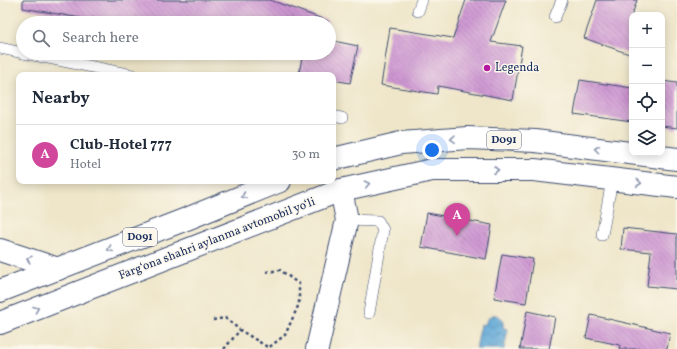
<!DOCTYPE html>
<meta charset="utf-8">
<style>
body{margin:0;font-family:Vollkorn,serif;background:#f2f2f3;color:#1f2937}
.controls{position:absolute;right:12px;top:12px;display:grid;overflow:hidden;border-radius:8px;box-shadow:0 2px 10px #0003}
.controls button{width:36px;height:36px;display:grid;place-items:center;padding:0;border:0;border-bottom:1px solid #e0e1e3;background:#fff;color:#1f2937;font:20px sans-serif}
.you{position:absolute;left:432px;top:150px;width:14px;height:14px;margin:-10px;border:3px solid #fff;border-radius:50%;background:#1a73e8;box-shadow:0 0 0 6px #1a73e833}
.badge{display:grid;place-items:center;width:26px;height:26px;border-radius:50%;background:#111827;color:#fff;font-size:13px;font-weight:700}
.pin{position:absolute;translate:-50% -33px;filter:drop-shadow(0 1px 2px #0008)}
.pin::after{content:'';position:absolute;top:21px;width:14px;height:12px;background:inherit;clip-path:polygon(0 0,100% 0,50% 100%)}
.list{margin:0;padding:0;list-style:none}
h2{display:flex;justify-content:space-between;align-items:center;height:52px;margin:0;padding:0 16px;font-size:17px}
h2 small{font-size:13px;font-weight:400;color:#747a83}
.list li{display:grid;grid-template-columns:26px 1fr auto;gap:12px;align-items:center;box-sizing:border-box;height:60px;padding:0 16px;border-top:1px solid #e0e1e3}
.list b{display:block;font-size:15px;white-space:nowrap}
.list p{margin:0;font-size:13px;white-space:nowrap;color:#747a83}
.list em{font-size:13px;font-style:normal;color:#747a83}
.icon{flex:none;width:22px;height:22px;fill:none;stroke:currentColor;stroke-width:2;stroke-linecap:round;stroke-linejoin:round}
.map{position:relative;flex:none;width:677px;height:349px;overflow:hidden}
.search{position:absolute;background:#fff;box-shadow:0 2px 10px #0003;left:16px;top:16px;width:320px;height:44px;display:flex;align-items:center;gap:10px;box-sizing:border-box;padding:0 14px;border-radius:22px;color:#747a83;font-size:15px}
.panel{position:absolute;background:#fff;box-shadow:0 2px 10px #0003;left:16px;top:72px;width:320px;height:112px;border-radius:8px}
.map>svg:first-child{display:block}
</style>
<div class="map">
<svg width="677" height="349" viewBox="0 0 677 349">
<defs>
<pattern id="water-waves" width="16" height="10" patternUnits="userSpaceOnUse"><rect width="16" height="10" fill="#5fa7d6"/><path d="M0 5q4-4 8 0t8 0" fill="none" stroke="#4e88b1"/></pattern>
<pattern id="building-back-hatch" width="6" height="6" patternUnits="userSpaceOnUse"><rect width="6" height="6" fill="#ce96d2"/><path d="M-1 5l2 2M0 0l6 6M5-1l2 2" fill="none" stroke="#a67bae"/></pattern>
</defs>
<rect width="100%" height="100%" fill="#fbf7ec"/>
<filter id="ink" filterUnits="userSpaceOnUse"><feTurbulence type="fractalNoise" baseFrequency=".025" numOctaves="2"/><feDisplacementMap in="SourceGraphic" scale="8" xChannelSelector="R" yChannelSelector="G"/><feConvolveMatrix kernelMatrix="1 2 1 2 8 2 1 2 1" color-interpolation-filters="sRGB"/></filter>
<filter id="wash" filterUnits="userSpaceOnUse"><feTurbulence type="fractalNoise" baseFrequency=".012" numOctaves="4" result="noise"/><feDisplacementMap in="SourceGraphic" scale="16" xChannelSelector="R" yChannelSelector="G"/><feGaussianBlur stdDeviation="0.9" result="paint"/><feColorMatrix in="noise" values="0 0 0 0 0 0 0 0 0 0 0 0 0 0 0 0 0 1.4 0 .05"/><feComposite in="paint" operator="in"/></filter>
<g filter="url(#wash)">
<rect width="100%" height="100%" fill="#efe6c9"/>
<path fill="url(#water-waves)" stroke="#3d6b9a" d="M492,315C501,314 504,320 503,328L508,329L504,349H476L481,324L485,325L487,319Z"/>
<g id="blocks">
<g fill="url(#building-back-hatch)">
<polygon points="23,0 270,0 328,21 328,23 174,23 159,20 158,23 126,23 92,18 92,20 23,8"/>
<polygon points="466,0 506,0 491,42 522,46 513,100 438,86 437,94 381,85 390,28 453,38"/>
<polygon points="597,0 637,0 632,15 632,55 584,38"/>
<polygon points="329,40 358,46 350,83 333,80 333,75 309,75 299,73 303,53 329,53"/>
<polygon points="580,80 632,88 632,122 574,114"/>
<polygon points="662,81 677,83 677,128 662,126"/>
<polygon points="427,213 492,225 486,259 421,247"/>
<polygon points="623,228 677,234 677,289 647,286 651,252 621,249"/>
<polygon points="502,254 533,259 526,303 494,298"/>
<polygon points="527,311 555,317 549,349 520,349"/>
<polygon points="591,315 670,333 667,349 619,349 620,345 586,338"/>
</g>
</g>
</g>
<g filter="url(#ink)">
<use href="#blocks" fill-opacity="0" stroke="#3b4a6e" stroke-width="1"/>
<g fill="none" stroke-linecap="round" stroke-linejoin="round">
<defs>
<g id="lane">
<polyline points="418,11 422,0"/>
<polyline points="555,17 562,0"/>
<polyline points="0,48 23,53"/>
<polyline points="24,53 132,75"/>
<polyline points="333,116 342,118"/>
<polyline points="347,220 378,221 383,230 369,313"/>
<polyline points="602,235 612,180"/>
</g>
<polyline id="street" points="317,349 347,220 341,190"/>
<g id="highway">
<polyline points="333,159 401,143 468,138 535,141 677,159"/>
<polyline points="0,250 58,269"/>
<polyline points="0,291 189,218 280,181"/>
<polyline points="0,323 341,190 432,170 534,170 677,187"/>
</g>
</defs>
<use href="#lane" stroke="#3b4a6e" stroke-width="12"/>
<use href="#street" stroke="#3b4a6e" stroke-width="24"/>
<use href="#highway" stroke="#3b4a6e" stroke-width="24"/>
<g stroke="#3b4a6e" stroke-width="2.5" stroke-dasharray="3 3" stroke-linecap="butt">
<polyline points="266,272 280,270 299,284 299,304 285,335 267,349"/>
<polyline points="213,320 225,318 240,330 269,348"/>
<polyline points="224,349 240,330"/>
</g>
<use href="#lane" stroke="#fff" stroke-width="11"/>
<use href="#street" stroke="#fff" stroke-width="22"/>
<use href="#highway" stroke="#fff" stroke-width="22"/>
</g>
<defs><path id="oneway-chevron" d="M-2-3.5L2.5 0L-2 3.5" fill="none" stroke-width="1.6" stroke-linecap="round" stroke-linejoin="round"/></defs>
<g stroke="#8d97ae">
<use href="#oneway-chevron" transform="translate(453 139) rotate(176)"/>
<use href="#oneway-chevron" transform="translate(597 149) rotate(-173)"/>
<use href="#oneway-chevron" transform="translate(496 170)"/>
<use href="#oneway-chevron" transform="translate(639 183) rotate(6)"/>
<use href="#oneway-chevron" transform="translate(367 184) rotate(-12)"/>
<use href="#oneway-chevron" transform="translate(244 196) rotate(158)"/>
<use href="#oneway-chevron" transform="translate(110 249) rotate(159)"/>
<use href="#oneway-chevron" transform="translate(29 259) rotate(-162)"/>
<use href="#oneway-chevron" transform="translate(36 309) rotate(-21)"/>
</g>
</g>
<circle fill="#b5179e" stroke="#fbf7ec" stroke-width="1.5" cx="487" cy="68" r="4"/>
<g text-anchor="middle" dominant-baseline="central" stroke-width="3" stroke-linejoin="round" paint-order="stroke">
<g fill="#fbf7ec" stroke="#5e6b89" stroke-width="1">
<rect x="487" y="131" width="34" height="18" rx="3"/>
<rect x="123" y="228" width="34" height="18" rx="3"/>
</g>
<g font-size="11" font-weight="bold" fill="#1b2f5e">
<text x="504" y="140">D091</text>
<text x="140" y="237">D091</text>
</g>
<g font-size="12" fill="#1b2f5e" stroke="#fbf7ec" text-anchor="start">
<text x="495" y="68">Legenda</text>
</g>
<g font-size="12" fill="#1b2f5e" stroke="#fbf7ec">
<text transform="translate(217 239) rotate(-21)">Fargʻona shahri aylanma avtomobil yoʻli</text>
</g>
</g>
</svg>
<div class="controls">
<button>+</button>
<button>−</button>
<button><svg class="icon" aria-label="locate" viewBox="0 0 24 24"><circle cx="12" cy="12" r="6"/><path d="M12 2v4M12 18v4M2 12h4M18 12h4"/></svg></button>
<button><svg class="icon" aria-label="layers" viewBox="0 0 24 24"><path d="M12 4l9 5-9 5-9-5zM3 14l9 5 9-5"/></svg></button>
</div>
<div class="you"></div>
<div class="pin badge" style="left:457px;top:236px;background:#d1479c">A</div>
<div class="search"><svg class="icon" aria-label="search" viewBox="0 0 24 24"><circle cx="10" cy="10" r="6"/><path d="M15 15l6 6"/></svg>Search here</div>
<section class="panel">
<h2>Nearby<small></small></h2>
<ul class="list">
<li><span class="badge" style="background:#d1479c">A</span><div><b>Club-Hotel 777</b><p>Hotel</p></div><em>30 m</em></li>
</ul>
</section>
</div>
